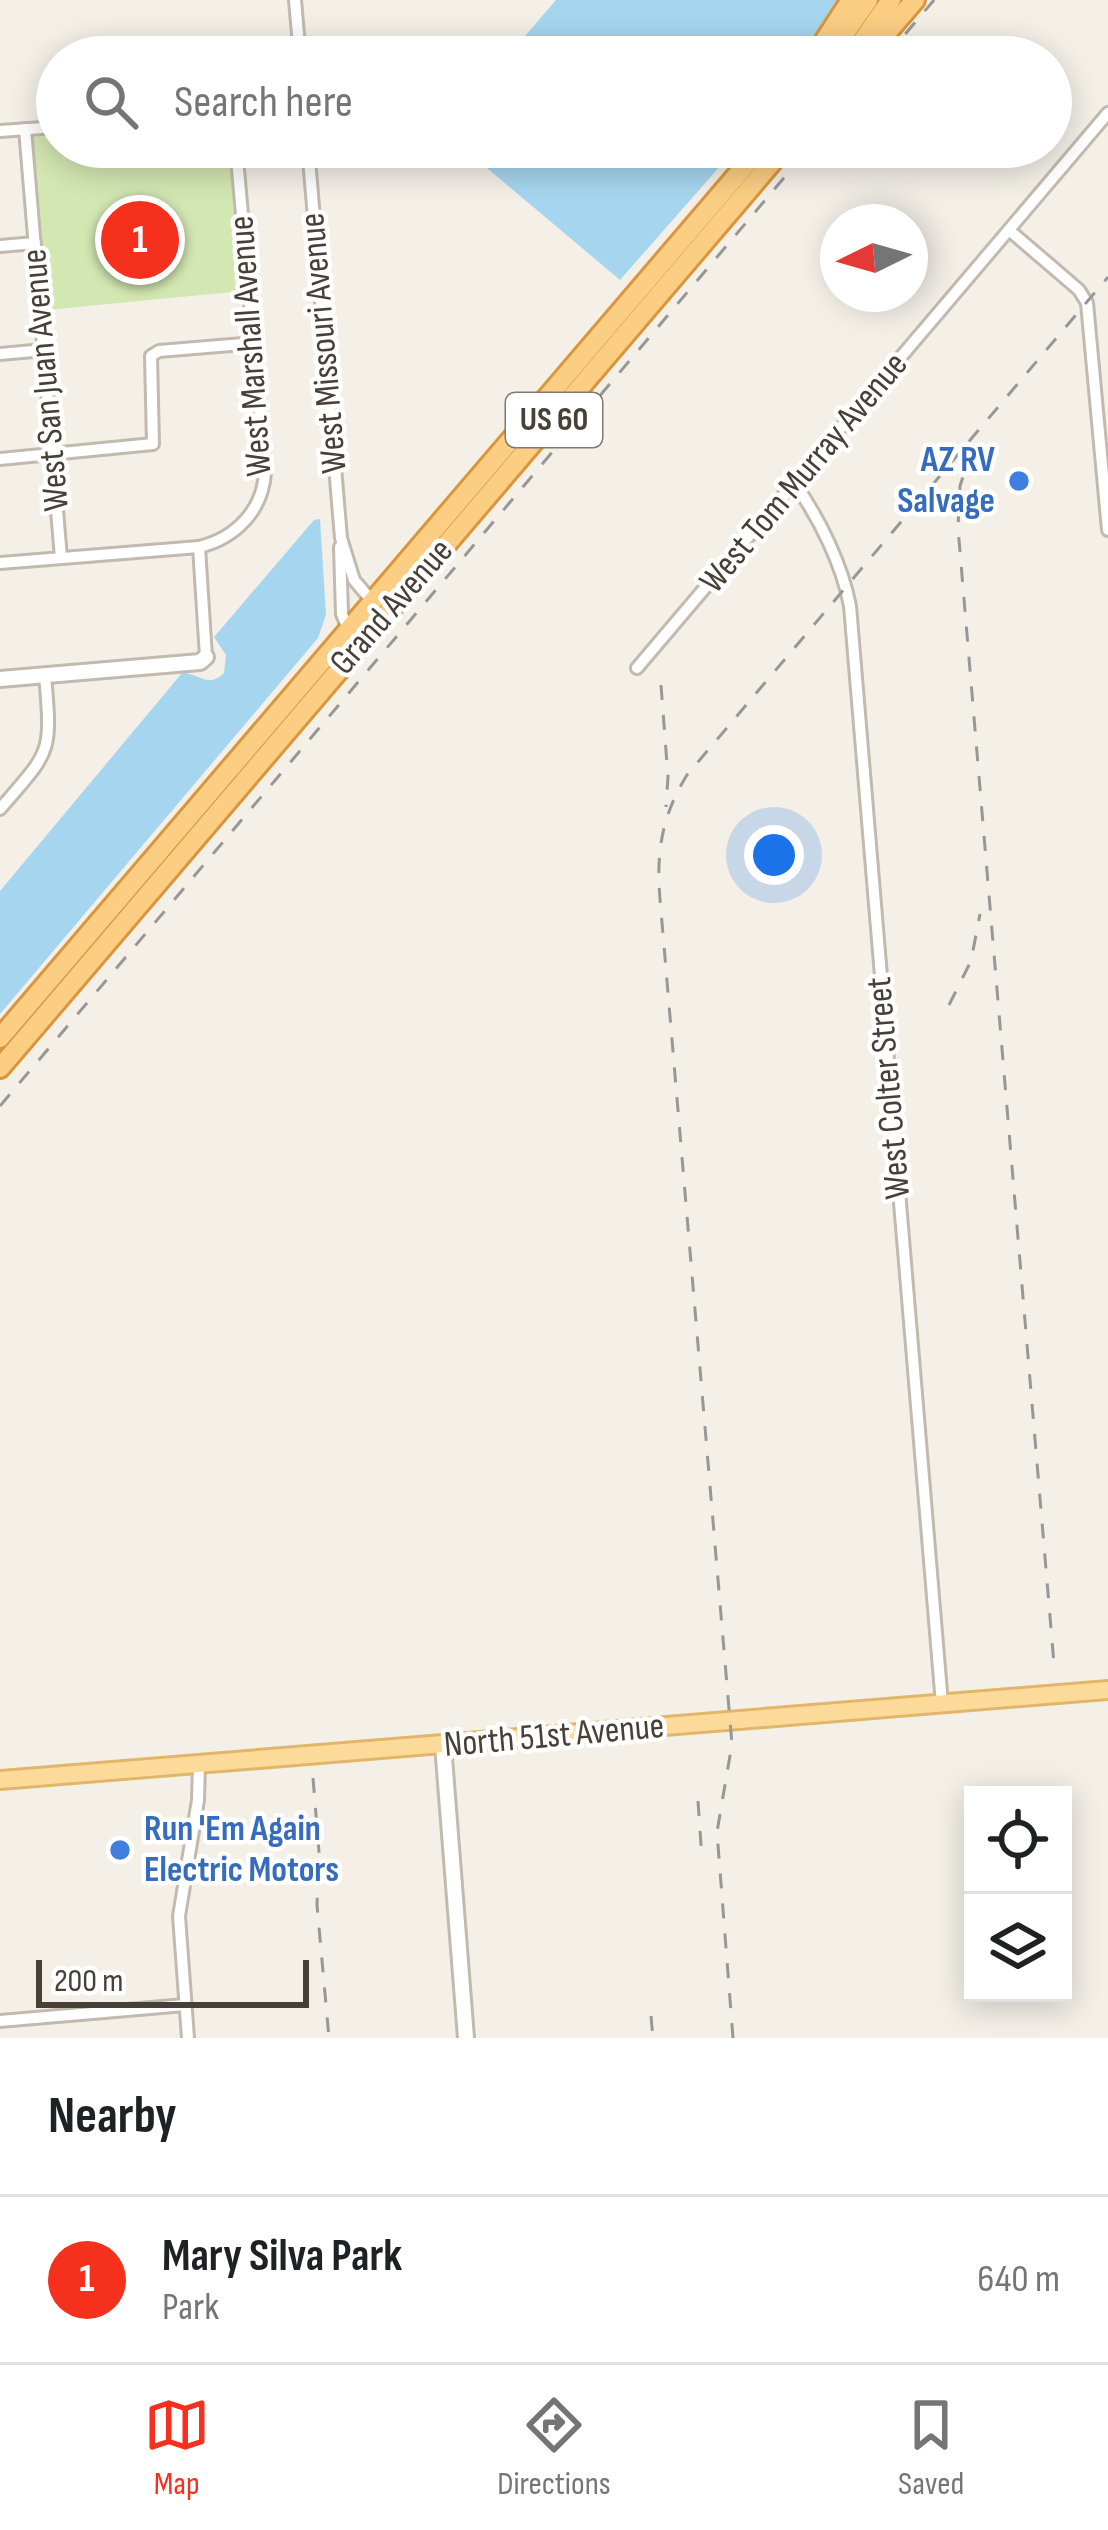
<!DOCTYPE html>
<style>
body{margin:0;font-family:"Sofia Sans Condensed",sans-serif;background:#f6f6f6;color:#202124}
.controls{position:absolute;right:36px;bottom:36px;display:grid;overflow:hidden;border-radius:0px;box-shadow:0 6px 30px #0003}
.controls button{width:108px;height:108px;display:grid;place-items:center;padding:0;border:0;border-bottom:3px solid #e0e0e0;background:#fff;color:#202124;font:60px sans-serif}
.compass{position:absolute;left:820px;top:204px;width:108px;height:108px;border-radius:50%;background:#fff;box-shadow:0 6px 30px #0003;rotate:265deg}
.scale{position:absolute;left:36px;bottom:30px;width:273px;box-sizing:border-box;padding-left:12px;border:6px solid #474037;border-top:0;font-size:33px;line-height:42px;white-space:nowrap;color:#474037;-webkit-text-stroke:9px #fff;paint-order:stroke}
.you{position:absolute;left:774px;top:855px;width:42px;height:42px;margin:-30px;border:9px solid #fff;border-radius:50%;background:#1a73e8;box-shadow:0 0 0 18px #1a73e833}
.badge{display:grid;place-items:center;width:78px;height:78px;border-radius:50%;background:#f5311e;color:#fff;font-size:39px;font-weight:700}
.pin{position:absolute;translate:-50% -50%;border:6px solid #fff;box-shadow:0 3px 12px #0006}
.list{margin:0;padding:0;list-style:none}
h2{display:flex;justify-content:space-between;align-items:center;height:156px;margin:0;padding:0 48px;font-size:51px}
h2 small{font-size:39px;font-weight:400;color:#757577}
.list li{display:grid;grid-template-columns:78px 1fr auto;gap:36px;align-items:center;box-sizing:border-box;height:168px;padding:0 48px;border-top:3px solid #e0e0e0}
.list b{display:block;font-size:45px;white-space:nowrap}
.list p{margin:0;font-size:39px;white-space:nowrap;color:#757577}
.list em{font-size:39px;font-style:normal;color:#757577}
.icon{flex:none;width:66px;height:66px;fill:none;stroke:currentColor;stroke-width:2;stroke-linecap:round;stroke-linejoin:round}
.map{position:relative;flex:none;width:1108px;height:2038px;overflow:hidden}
.search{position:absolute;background:#fff;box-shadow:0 6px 30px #0003;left:36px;right:36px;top:36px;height:132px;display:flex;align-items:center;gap:30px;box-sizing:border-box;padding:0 42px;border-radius:66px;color:#757577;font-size:45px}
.sheet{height:324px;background:#fff}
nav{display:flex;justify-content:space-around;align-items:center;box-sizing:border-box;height:168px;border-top:3px solid #e0e0e0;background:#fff;font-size:33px;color:#757577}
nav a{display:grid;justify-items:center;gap:6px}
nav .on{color:#f5311e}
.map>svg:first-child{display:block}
</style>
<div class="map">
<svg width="1108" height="2038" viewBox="0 0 1108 2038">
<rect width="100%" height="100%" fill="#f4f0e8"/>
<polygon fill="#d3e7b2" points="57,135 57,147 230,147 243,291 47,310 32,137"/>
<g fill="#a6d6ef">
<polygon points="556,0 839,0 803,57 507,57"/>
<polygon points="462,147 737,147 620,280"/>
<path d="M320,519L326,615L318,638L0,1014V891L182,673C199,673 208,689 224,673L226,655L214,637L314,520Z"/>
</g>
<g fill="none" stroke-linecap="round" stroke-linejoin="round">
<defs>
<g id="minor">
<polyline points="295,0 300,57"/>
<polyline points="25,129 61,558"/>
<polyline points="0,131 57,127"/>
<polyline points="308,147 341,538 354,580 372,601"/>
<polyline points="1009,230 1079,290 1087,303 1108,530"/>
<polyline points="0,246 35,243"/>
<polyline points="0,354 44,350"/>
<polyline points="0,459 153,444 151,356 159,351 255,343"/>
<path d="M795,484C819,518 842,564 850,606L942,1704"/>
<polyline points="199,547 206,657"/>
<polyline points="340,547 342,614 348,629"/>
<path d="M0,563L199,547C236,538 263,510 265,472L236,147"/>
<polyline points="637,668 1108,113"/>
<path d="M0,809C51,750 52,755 45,675"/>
<polyline points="0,2021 185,2005"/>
<polyline points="188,2038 179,1916 198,1800 199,1764"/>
</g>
<g id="tertiary">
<polyline points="0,679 200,662 206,657"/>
<polyline points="443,1745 466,2038"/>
</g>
<polyline id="primary" points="0,1780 1108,1690"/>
<g id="trunk">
<polyline points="814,57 851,0"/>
<polyline points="828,57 868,0"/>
<polyline points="851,57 891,0"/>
<polyline points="866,57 915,0"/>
<polyline points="0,1038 761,147"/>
<polyline points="0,1068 785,147"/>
</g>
</defs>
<use href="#minor" stroke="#c2baae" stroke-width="16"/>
<use href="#tertiary" stroke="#c2baae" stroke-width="20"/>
<use href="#primary" stroke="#e1b669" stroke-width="22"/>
<use href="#trunk" stroke="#da963c" stroke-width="24"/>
<use href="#minor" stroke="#fff" stroke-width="10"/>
<use href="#tertiary" stroke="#fff" stroke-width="14"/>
<use href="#primary" stroke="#fcda9a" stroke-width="16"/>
<use href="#trunk" stroke="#fbce84" stroke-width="18"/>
<g stroke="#979797" stroke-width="3" stroke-dasharray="15 15" stroke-linecap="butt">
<polyline points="886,57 934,0"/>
<polyline points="972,449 960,486 958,528 1054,1664"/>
<polyline points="661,685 668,777 666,807"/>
<polyline points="949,1005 971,961 980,914"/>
<polyline points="0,1106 810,147"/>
<polyline points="313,1778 319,1852 317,1905 329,2038"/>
<polyline points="698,1801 702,1859"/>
<polyline points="651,2016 653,2038"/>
<path d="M733,2038L717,1832L732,1744L660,899C656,852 662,815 687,775L1108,277"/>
</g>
</g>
<g fill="#3f7fe0" stroke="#fff" stroke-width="4.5">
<circle cx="1019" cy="481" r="12"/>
<circle cx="120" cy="1850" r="12"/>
</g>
<g text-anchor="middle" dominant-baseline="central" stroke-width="9" stroke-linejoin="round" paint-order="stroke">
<rect fill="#fff" stroke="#7e7973" stroke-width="3" x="506" y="393" width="96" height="54" rx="9"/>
<g font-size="33" font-weight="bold" fill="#474037">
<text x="554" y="420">US 60</text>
</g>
<g font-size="36" fill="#474037" stroke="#fff">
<text transform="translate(324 343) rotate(-95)">West Missouri Avenue</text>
<text transform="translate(251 346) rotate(-94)">West Marshall Avenue</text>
<text transform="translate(46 380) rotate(-95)">West San Juan Avenue</text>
<text transform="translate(804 473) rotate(-50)">West Tom Murray Avenue</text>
<text transform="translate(392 607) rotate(-49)">Grand Avenue</text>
<text transform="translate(889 1088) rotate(-95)">West Colter Street</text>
<text transform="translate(554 1736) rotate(-5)">North 51st Avenue</text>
</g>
<g font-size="36" font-weight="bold" fill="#366cbe" stroke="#fff" text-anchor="end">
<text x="995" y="460">AZ RV<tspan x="995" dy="41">Salvage</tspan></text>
<text x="144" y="1829" text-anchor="start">Run 'Em Again<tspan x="144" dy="41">Electric Motors</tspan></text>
</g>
</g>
</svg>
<div class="controls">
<button><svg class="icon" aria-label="locate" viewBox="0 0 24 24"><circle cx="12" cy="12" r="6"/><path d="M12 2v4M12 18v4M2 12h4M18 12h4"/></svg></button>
<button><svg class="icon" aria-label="layers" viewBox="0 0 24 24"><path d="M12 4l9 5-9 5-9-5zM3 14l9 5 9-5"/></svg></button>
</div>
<svg class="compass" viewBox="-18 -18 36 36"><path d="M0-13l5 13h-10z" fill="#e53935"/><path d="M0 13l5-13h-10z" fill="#757577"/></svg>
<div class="scale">200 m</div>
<div class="you"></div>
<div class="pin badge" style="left:140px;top:240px">1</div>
<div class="search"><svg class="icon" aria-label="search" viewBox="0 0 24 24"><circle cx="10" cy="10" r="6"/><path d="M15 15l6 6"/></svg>Search here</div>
</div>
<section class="sheet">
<h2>Nearby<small></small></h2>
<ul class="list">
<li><span class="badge">1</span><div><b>Mary Silva Park</b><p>Park</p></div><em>640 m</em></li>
</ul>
</section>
<nav>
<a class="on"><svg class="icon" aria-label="map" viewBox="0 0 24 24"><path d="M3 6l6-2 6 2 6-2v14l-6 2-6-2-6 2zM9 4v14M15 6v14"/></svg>Map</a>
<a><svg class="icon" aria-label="directions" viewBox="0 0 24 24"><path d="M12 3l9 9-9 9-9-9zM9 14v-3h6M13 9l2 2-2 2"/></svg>Directions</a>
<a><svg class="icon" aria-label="saved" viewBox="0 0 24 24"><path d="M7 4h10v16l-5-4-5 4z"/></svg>Saved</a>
</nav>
